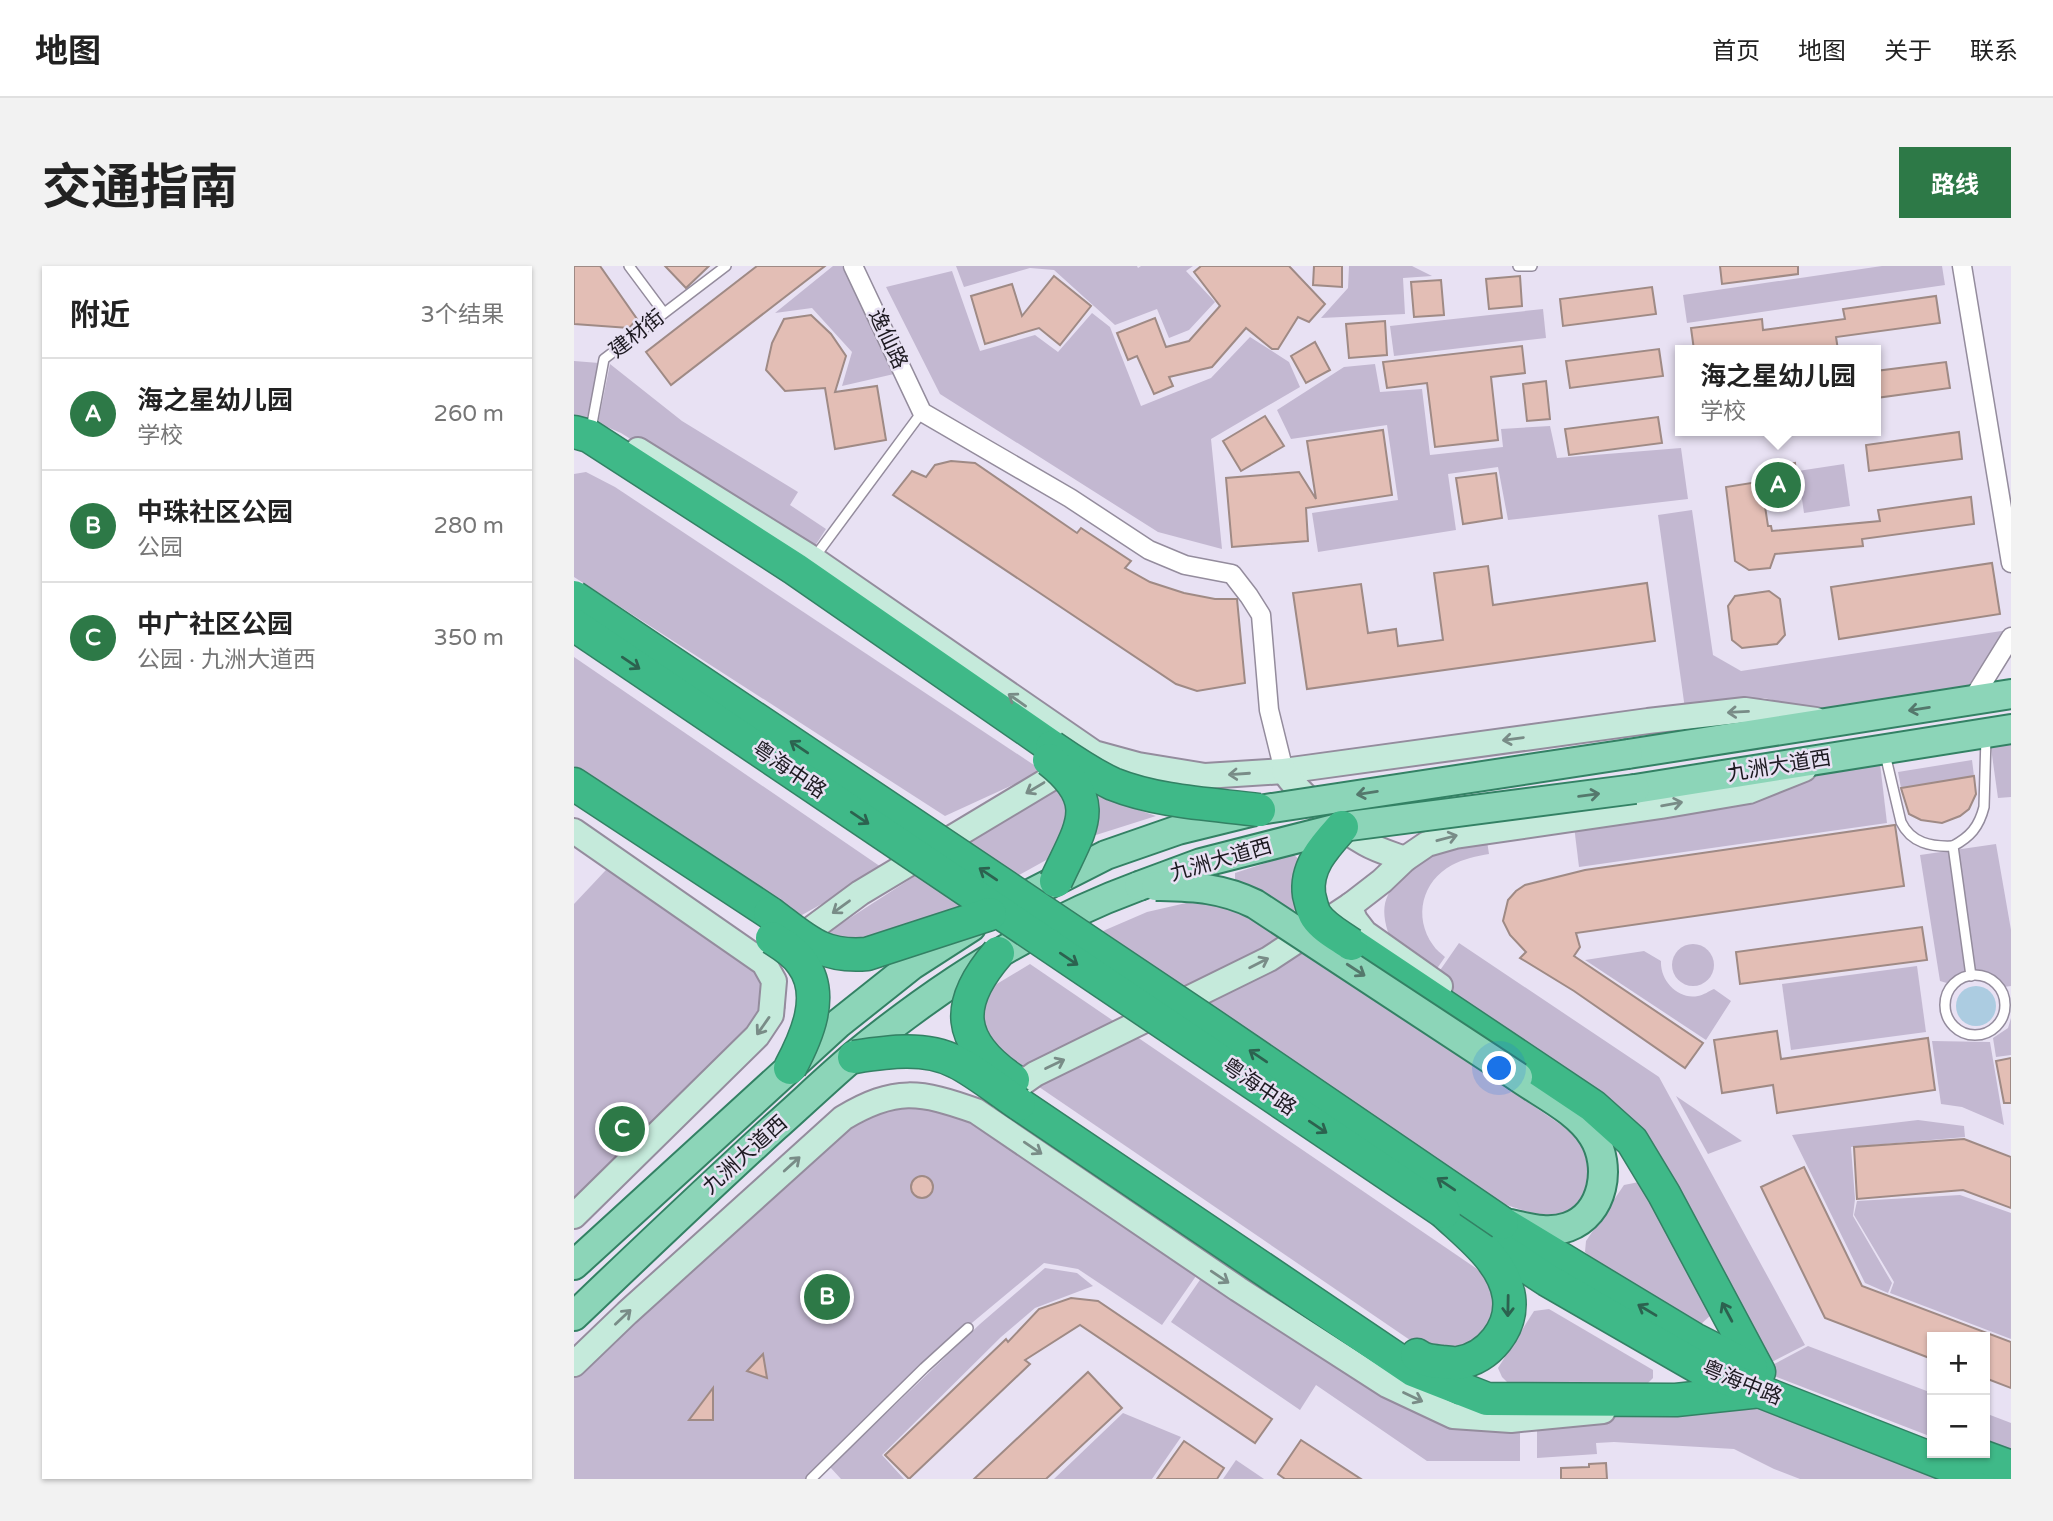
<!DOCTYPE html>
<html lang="zh">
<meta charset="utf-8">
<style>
body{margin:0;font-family:"Varela Round","Noto Sans SC",sans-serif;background:#f2f2f2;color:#222}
.controls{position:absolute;right:21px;bottom:21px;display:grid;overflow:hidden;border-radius:0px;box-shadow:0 2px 5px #0004}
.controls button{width:63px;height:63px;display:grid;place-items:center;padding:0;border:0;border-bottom:2px solid #e0e0e0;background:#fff;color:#222;font:35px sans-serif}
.you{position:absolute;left:926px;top:803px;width:24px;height:24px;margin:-18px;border:5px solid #fff;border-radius:50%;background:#1a73e8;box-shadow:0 0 0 10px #1a73e833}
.badge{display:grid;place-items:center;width:46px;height:46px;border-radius:50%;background:#2d7947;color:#fff;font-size:23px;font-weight:700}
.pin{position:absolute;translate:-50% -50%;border:4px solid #fff;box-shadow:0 2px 7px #0006}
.popup{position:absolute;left:1101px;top:79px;width:206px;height:91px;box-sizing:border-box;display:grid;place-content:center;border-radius:0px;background:#fff;filter:drop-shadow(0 2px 5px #0005);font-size:23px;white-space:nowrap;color:#767676}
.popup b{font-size:26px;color:#222}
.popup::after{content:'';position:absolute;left:50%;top:100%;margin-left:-14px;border:14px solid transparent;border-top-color:#fff}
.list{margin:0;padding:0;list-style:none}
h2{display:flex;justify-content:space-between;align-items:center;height:91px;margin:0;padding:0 28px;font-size:30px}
h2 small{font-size:23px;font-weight:400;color:#767676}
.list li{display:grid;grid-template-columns:46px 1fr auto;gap:21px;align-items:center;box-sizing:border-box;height:112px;padding:0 28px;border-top:2px solid #e0e0e0}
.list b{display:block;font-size:26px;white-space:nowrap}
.list p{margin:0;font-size:23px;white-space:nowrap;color:#767676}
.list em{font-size:23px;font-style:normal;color:#767676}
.map{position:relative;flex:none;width:1437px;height:1213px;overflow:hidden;border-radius:0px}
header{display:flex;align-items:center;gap:42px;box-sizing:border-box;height:98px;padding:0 35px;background:#fff;border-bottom:2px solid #e0e0e0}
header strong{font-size:33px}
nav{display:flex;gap:38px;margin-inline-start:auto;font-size:24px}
.intro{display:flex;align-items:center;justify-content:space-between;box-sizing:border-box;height:168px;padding:0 42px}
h1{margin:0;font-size:49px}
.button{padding:18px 32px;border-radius:0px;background:#2d7947;color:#fff;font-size:24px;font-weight:700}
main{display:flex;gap:42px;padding:0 42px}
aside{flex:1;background:#fff;border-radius:0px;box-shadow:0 2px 5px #0004}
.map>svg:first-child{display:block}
</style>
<header>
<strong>地图</strong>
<nav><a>首页</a><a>地图</a><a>关于</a><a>联系</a></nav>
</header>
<div class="intro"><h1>交通指南</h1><a class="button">路线</a></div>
<main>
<aside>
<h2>附近<small>3个结果</small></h2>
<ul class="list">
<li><span class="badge">A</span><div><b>海之星幼儿园</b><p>学校</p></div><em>260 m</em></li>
<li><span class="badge">B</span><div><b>中珠社区公园</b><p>公园</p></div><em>280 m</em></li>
<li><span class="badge">C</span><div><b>中广社区公园</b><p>公园 · 九洲大道西</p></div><em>350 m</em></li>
</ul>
</aside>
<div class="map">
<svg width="1437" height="1213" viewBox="0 0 1437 1213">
<rect width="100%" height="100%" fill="#e8e1f3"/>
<g fill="#c3b8d1">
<polygon points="259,0 268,0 320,108 268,120 278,86 238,42 201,47"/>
<polygon points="382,0 563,0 564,2 567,0 619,0 612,5 641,36 615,64 595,72 583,43 541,59 480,4 456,2 390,21"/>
<polygon points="775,0 838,0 858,10 829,12 831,48 747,52 774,22"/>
<polygon points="1308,0 1368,0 1371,19 1113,57 1109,29"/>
<polygon points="378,5 406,85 461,69 484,86 518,47 536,61 567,140 637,112 676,71 715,96 726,121 637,173 648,283 584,266 366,128 312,21"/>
<polygon points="969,43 972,72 820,90 816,60"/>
<polygon points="0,95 25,97 12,157 0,156"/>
<polygon points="36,98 108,155 224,226 216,239 252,263 237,286 47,167 24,157"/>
<polygon points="801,98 806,126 848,123 856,189 929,181 927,163 976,160 983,192 1107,182 1114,233 934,254 924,201 874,208 882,264 744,286 738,247 824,234 813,159 717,173 703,144 770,101"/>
<polygon points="1270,198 1276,240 1230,247 1224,205"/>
<polygon points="12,206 41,221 469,505 371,550 0,311 0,208"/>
<polygon points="1118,244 1139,389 1167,405 1434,364 1390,428 1256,447 1190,432 1111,443 1084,249"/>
<polygon points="0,391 310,603 219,654 0,500"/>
<polygon points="1437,472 1437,531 1424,532 1416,475"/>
<polygon points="1305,489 1313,557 1005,601 1000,560 1260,496"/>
<polygon points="1398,494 1400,510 1327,522 1324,506"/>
<polygon points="482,519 492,539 495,568 474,593 352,661 293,680 248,670"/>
<polygon points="518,528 582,550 522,569 522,548"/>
<path d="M913,575L915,588C903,590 889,593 878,599C848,615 839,651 859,679C862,684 867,687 871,691L862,704L816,672C804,638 811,625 838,602C843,598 849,591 855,589C871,582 895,579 913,575Z"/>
<path d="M1422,578L1437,664V720L1430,721C1413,705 1395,701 1376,718L1366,715L1346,589Z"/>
<polygon points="47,588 208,706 212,742 193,772 0,955 0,638"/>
<polygon points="719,588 728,596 718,618 721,644 717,646 687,625 661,615 661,607"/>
<polygon points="612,637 648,639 691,656 999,867 1022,890 1017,918 996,948 970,951 923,936 529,665 573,646"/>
<polygon points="885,677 1085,811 1231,1079 1188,1101 1015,824 860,713"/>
<circle cx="1119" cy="699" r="21"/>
<path d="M1070,685L1087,695C1086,715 1104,734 1124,730C1130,729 1135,725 1140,723L1157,735L1132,774L1011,694Z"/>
<polygon points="456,698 909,1007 924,1032 916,1065 888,1088 855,1087 433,799 404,764 411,725"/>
<polygon points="1343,700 1352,766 1217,784 1208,718"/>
<polygon points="1437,752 1437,789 1422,791 1419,772 1434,762"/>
<polygon points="1358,775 1416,776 1430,859 1388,841 1367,838"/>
<polygon points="1102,830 1168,875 1134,888"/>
<polygon points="368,834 629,1000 588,1059 504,1003 470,997 393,1061 236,1213 0,1213 0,1103 293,839"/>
<polygon points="1344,854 1390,860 1391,871 1277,881 1281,933 1279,950 1318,1017 1314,1027 1291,1017 1218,869"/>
<polygon points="1065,916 1138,1040 1137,1049 1127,1058 1020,994 1011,986 1012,975 1050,919"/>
<polygon points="1386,929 1437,947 1437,1073 1316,1027 1320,1016 1280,949 1283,935"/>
<polygon points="471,1002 503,1007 519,1020 461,1042 427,1071 308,1189 330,1213 267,1213 256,1201 406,1058"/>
<polygon points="630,1008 809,1124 946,1161 946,1195 853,1195 742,1119 726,1144 597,1056"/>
<polygon points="975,1043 1079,1104 1079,1112 1071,1120 939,1122 928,1111 924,1102 960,1045"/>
<polygon points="1234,1080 1358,1127 1358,1171 1187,1105"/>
<polygon points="1186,1130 1389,1213 1226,1213 1200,1203 1160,1183 1040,1176 1022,1177 1023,1188 963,1192 963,1158"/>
<polygon points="549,1147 607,1171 578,1213 480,1213"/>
<polygon points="1411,1147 1437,1157 1437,1201 1411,1187"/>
<polygon points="662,1194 690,1213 649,1213"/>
</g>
<circle fill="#accce1" cx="1402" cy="740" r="20"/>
<g fill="#e3beb5" stroke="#9f8a85" stroke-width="2">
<polygon points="0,0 26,0 63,53 55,62 0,58"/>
<polygon points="91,0 135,0 112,22"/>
<polygon points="183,0 251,0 97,119 72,86"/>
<polygon points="627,0 715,0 751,38 735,56 724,51 704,83 698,83 672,62 638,101 595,111 599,120 580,128 563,90 554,94 543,67 581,52 592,81 615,75 646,40 620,6"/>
<polygon points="740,0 768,0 768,21 739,19"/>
<polygon points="1146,0 1224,0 1224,8 1148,18"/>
<polygon points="480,10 517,40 486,79 465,62 411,78 397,30 438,18 448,50"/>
<polygon points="946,10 948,40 915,43 912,13"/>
<polygon points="867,14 870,49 840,51 837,16"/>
<polygon points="1078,21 1082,48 989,60 986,33"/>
<polygon points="1362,30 1366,57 1262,71 1264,84 1120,84 1117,62 1188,53 1189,64 1271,53 1269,43"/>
<polygon points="237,49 257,68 272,90 261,126 303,120 312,174 261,183 251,122 211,125 192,104 198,77 210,53"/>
<polygon points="811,55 813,89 775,92 772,58"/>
<polygon points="741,76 756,104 732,117 717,90"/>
<polygon points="948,80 951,107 917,111 924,174 861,181 853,117 813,122 809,96"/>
<polygon points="1085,83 1089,110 996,122 992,95"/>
<polygon points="1372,96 1376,122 1302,132 1302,105"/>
<polygon points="972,115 976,153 953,155 949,118"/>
<polygon points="691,150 710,180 667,205 649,175"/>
<polygon points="1084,151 1088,177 995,189 991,163"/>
<polygon points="809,164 818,229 732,242 734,275 658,281 652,212 725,206 742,233 733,175"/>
<polygon points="1385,166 1388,193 1295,205 1292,179"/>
<polygon points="377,195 401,197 503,267 507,262 557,295 551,302 576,316 610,327 641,333 663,333 671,417 623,425 602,418 319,229 338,205 352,211 361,199"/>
<polygon points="1221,197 1225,229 1190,234 1194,260 1197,260 1198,265 1306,255 1304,244 1397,231 1400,258 1288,273 1289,280 1201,288 1196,302 1175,304 1161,295 1152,221 1184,216 1183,209 1191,208 1190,202"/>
<polygon points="922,207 928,252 889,258 882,212"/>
<polygon points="1418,297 1426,348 1265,373 1257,321"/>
<polygon points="914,300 919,339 1073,317 1081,375 733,423 719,327 787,318 794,367 822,363 824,380 869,374 860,307"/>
<polygon points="1195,325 1206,333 1211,369 1203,378 1168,382 1158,374 1154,340 1161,330"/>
<polygon points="1400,510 1402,528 1395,543 1386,550 1368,557 1347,554 1335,548 1327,522"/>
<polygon points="1321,559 1330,620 1002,667 1006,681 1000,690 1129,777 1111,802 1000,725 946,692 952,686 936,669 929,655 934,634 942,625 951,619 1011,604"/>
<polygon points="1348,661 1353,694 1166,718 1162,686"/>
<polygon points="1203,765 1207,793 1354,772 1361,824 1203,847 1199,819 1148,827 1140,774"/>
<polygon points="1437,792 1437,837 1430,837 1422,795"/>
<polygon points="1390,873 1437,891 1437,942 1389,924 1283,933 1280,881"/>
<polygon points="1230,901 1288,1020 1437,1076 1437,1122 1411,1112 1411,1071 1358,1071 1358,1093 1251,1052 1187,921"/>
<circle cx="348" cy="921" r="11"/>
<polygon points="497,1032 524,1035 698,1153 681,1177 506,1059 451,1094 456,1098 335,1213 311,1189 432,1073 434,1076 465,1043"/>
<polygon points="189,1088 193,1112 173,1105"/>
<polygon points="514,1106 548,1142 472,1213 400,1213"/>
<polygon points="139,1122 139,1154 115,1154"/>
<polygon points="727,1174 787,1213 711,1213 704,1208"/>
<polygon points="610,1175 650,1202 643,1213 583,1213"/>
<polygon points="1032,1197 1033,1213 987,1213 987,1202 1015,1201 1015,1198"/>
</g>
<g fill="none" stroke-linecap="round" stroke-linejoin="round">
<defs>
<g id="lane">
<polyline points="55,0 90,47"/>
<polyline points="944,0 958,0"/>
<polyline points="17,163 30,93 152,0"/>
<polyline points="240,292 348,146"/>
<path d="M1311,488L1327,556C1337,577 1357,581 1379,580"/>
<circle cx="1401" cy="739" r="30"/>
<path d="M1397,710L1379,580C1396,571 1405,561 1410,541L1412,471"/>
<polyline points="237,1213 350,1102 394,1062"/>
</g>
<g id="street">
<polyline points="279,0 348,146 496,232 575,284 611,299 658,308 675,330 687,349 695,444 710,505"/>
<polyline points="1388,0 1437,297"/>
<polyline points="1398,434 1437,371"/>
</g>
<g id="secondary">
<polyline points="64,184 239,293 520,487 564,499 631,510 710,505 1074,455 1171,444 1242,454"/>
<path d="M710,505C725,528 766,563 791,577C803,584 817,588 831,593"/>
<polyline points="0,565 190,697 200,715 197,749 183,770 0,950"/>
<polyline points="777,639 778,647 781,654 791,667 866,720"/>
<polyline points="213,681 286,627 501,498"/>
<polyline points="427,832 461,808 695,693 777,639 808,615 831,593 853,578 881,570 1087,540 1175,525 1230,503"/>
<path d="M0,1098L53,1047L269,852C321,821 346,825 402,845L664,1023L813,1119L879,1150L937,1154L1029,1145"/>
</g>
<g id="primary">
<polyline points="1054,488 1437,428"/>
<polyline points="1061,523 1437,463"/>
<polyline points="432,640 532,589 604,564 677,546"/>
<path d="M936,958C955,962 974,968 994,961C1030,948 1038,900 1019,870C1004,845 968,828 944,811"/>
<polyline points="0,999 265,757 338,699 397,661"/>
<path d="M0,1050C67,986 133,923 201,861C227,838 253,813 280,790C365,720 461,658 565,620"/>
</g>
<g id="highway">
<polyline points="0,166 15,170 221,303 478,481"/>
<polyline points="0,518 196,647"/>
<polyline points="777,678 1019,840 1058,875 1090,928 1185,1106"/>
<polyline points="445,838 839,1104 913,1133 1102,1134 1187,1125"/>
<polyline points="928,957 1120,1073 1177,1102"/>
<polyline points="910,972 973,1014 1124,1101 1409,1213"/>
<path d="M843,1089C851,1095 858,1095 868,1096C873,1096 880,1098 884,1097C915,1092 939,1062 935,1031C930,995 894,969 870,946"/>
<polyline points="1399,1187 1437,1201"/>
</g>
</defs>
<use href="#lane" stroke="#948c9d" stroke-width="12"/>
<use href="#street" stroke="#948c9d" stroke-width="21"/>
<use href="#secondary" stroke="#948c9d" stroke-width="28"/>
<use href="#primary" stroke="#338164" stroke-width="32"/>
<use href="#highway" stroke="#338164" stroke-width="35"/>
<use href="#lane" stroke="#fff" stroke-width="9"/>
<use href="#street" stroke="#fff" stroke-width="18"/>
<use href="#secondary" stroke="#c5eadb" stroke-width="24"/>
<use href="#primary" stroke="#8cd5b8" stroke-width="28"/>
<use href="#highway" stroke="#3fb988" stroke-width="32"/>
<defs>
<g id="primary-bridge">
<polyline points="685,544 1054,488"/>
<polyline points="565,620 627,597 768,561 1061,523"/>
<path d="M582,620C619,621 646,621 681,638L944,811"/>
</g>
<g id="highway-bridge">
<polyline points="0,331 632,755 928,957"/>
<polyline points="0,359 870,946"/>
<path d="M478,481C497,494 517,508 539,518C584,536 637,538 685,544"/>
<path d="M475,494C530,537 506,562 482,615"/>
<path d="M768,561C751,580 731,601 735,629C737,636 738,644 742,650C750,662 766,670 777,678"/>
<path d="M196,647C231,673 247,692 293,688L416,648"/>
<path d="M198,672C209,679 221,686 228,697C252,729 232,772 216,802"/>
<path d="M424,687C380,738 382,775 439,814"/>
<path d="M280,791C313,786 351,780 382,796C401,805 427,826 445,838"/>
</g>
</defs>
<use href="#primary-bridge" stroke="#338164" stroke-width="32" stroke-linecap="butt"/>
<use href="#highway-bridge" stroke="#338164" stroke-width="35" stroke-linecap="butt"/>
<use href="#primary-bridge" stroke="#8cd5b8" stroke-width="28"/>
<use href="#highway-bridge" stroke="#3fb988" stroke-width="32"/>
</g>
<defs><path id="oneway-shaft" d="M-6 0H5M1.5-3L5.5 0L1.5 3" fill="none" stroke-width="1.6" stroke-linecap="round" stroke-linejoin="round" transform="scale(1.75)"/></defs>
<g stroke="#2c624f">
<use href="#oneway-shaft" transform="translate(57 397) rotate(34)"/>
<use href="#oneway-shaft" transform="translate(225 481) rotate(-146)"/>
<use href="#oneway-shaft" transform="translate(286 552) rotate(34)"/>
<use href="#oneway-shaft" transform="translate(414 608) rotate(-146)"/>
<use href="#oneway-shaft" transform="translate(495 693) rotate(34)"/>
<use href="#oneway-shaft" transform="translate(684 790) rotate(-146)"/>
<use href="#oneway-shaft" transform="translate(744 861) rotate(34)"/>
<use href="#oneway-shaft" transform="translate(872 918) rotate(-146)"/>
<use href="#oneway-shaft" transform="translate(934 1040) rotate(91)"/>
<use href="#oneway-shaft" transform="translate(1073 1044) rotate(-149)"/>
<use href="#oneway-shaft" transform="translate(1153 1046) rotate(-118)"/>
</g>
<g stroke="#798c87">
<use href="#oneway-shaft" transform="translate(443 434) rotate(-145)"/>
<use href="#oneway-shaft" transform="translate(1164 446) rotate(177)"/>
<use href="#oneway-shaft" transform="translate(939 473) rotate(172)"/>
<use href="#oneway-shaft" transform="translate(665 508) rotate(176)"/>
<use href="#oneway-shaft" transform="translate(461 522) rotate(149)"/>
<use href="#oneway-shaft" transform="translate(1098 538) rotate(-10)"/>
<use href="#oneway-shaft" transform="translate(873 572) rotate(-15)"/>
<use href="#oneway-shaft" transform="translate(267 641) rotate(144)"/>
<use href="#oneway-shaft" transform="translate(685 697) rotate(-27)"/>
<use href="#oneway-shaft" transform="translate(189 760) rotate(125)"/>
<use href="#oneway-shaft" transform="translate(481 798) rotate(-26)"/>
<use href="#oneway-shaft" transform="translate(459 882) rotate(34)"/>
<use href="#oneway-shaft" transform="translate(218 898) rotate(-42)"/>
<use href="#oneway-shaft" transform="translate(646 1011) rotate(34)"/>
<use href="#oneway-shaft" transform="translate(49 1051) rotate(-43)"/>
<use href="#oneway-shaft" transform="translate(839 1131) rotate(25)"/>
</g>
<g stroke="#54786c">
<use href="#oneway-shaft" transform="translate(1345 443) rotate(171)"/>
<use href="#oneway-shaft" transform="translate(793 527) rotate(171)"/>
<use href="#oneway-shaft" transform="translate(1015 529) rotate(-7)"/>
<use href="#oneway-shaft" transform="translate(782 704) rotate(33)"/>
</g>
<g text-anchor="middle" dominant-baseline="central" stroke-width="5" stroke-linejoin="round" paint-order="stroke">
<g font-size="21" fill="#1d1a21" stroke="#e8e1f3">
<text transform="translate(63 68) rotate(-38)">建材街</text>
<text transform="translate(314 73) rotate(65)">逸仙路</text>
<text transform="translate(1205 500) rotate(-9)">九洲大道西</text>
<text transform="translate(215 504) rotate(34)">粤海中路</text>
<text transform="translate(647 594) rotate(-16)">九洲大道西</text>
<text transform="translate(685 821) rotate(34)">粤海中路</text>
<text transform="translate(171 889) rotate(-42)">九洲大道西</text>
<text transform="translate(1168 1117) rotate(22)">粤海中路</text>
</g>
</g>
</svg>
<div class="controls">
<button>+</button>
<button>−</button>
</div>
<div class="you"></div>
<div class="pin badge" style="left:1204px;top:219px">A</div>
<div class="popup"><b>海之星幼儿园</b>学校</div>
<div class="pin badge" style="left:253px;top:1031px">B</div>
<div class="pin badge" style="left:48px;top:863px">C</div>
</div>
</main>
